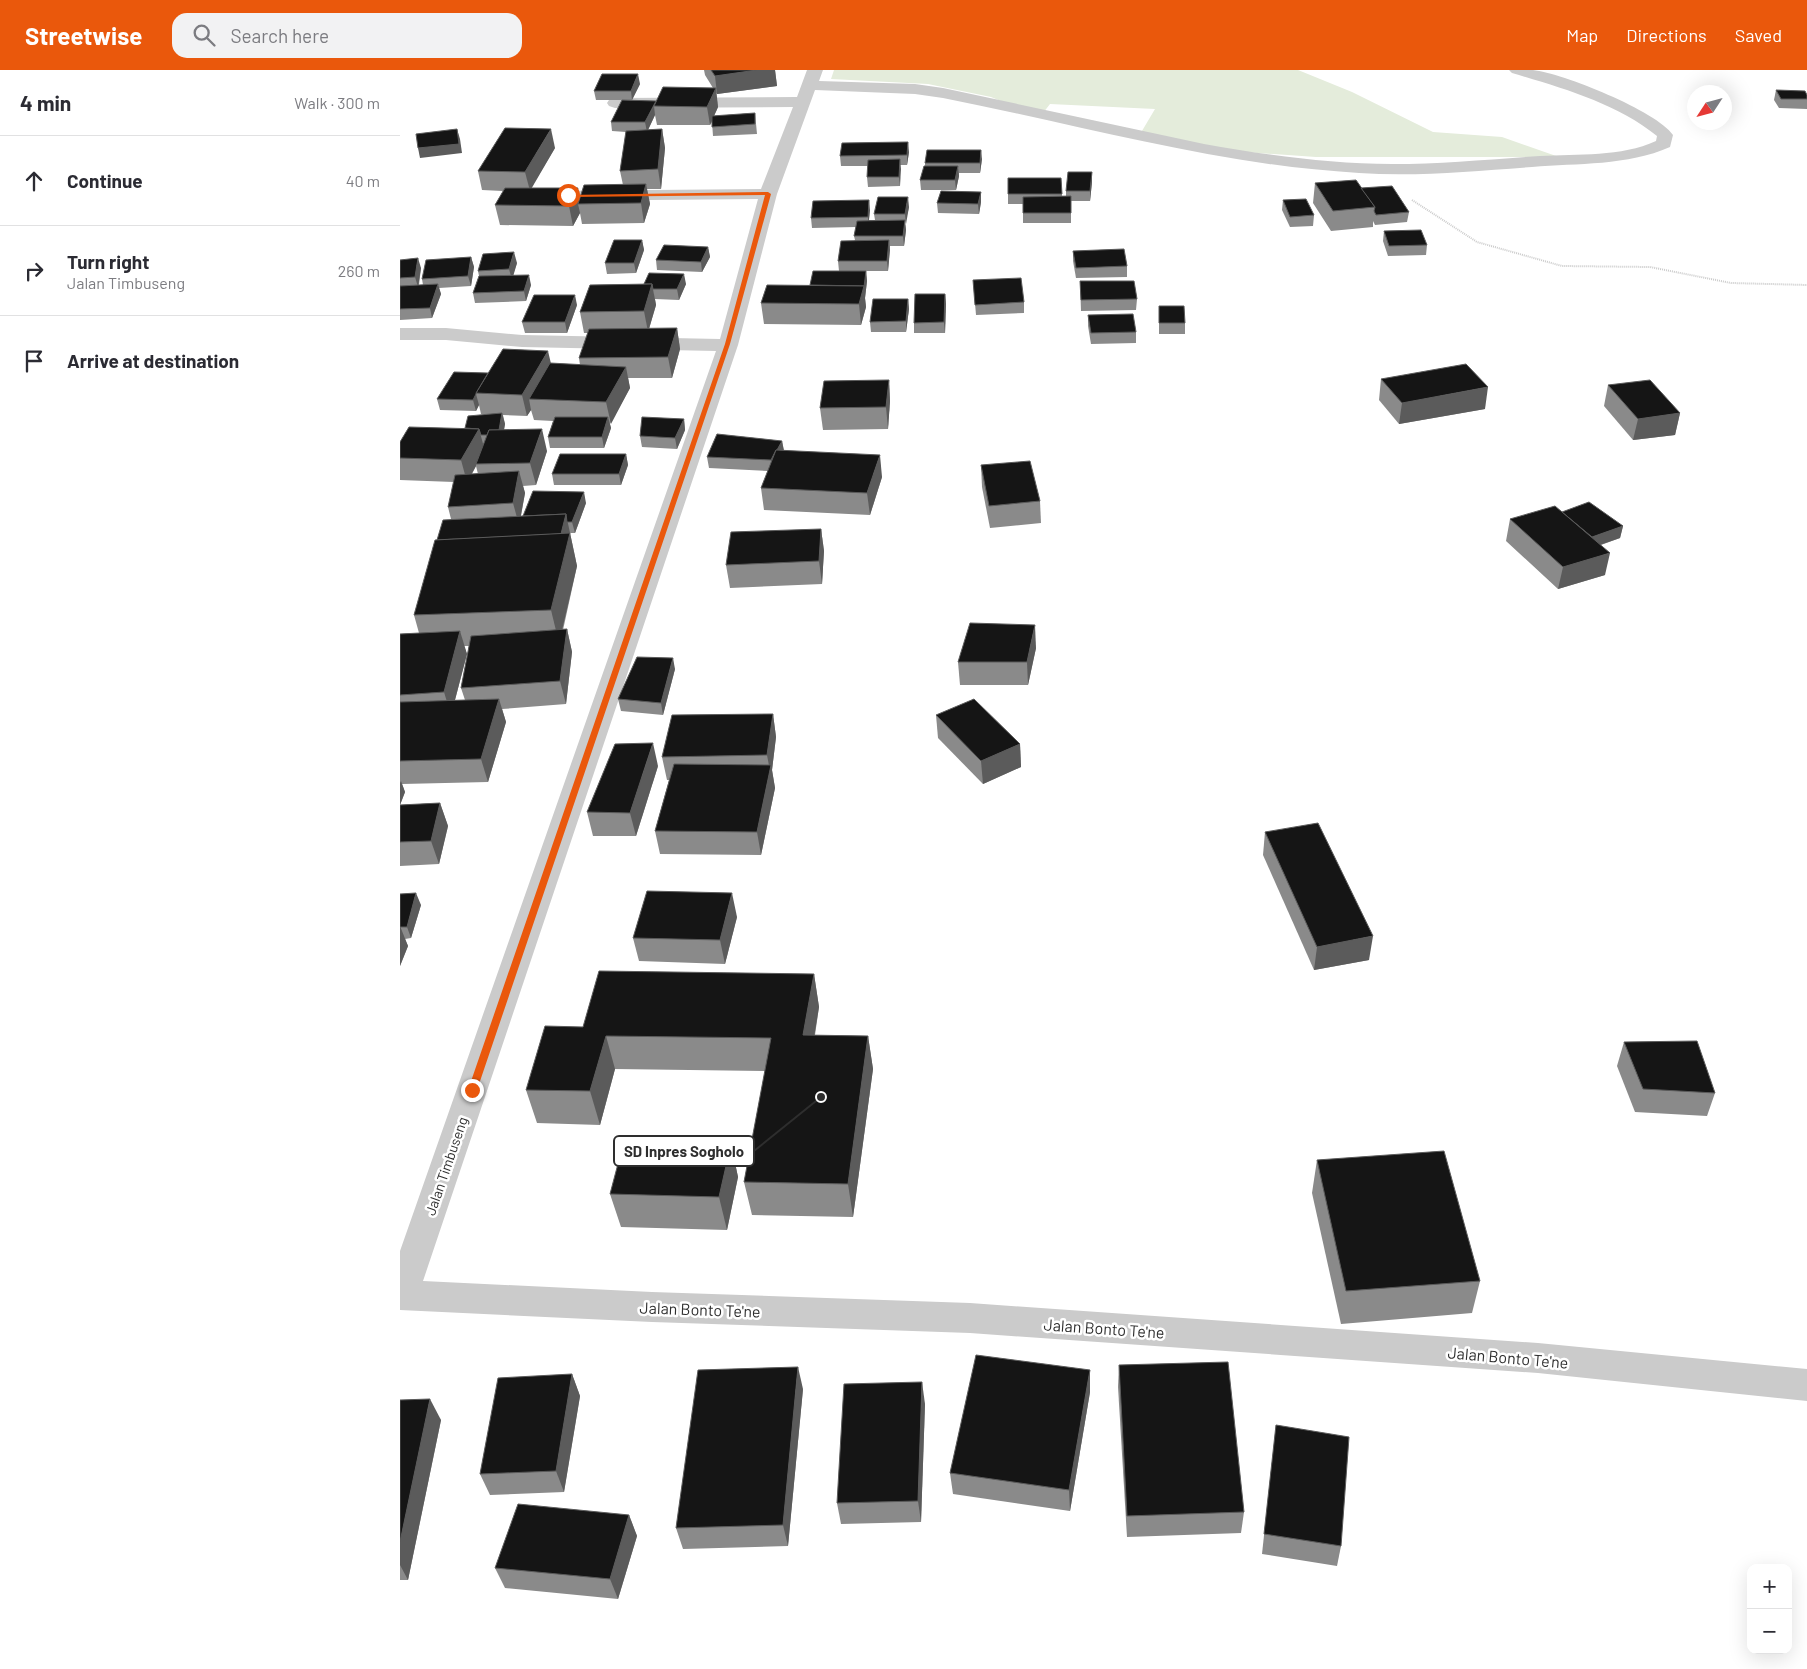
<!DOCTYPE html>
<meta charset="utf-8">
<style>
body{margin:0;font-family:Barlow,sans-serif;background:#f2f2f3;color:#2b2b33}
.controls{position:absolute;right:15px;bottom:15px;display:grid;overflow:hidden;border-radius:10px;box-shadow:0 5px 20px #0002}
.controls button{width:45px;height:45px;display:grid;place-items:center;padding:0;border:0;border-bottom:1px solid #e1e1e2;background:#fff;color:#2b2b33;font:25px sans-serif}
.compass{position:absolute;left:1287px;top:15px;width:45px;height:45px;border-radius:50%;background:#fff;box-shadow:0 5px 20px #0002;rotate:234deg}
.stop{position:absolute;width:15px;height:15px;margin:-11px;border:4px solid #ea580c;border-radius:50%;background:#fff}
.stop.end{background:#ea580c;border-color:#fff;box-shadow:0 1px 5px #0008}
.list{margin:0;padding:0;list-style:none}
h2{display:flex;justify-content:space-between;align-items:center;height:65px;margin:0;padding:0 20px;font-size:21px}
h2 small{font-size:16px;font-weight:400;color:#7c7c81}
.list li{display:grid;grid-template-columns:32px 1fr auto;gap:15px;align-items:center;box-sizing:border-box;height:90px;padding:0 20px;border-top:1px solid #e1e1e2}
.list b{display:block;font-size:19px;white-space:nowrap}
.list p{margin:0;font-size:16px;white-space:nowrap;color:#7c7c81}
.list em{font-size:16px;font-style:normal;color:#7c7c81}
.icon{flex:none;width:28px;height:28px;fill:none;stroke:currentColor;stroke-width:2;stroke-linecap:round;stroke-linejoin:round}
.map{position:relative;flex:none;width:1407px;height:1599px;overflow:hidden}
header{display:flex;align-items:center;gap:30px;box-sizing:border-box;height:70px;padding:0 25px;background:#ea580c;color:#fff}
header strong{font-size:24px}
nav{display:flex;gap:28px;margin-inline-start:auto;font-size:18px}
.search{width:350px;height:45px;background:#f2f2f3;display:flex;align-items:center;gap:12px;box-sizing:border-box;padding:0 18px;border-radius:15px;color:#7c7c81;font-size:19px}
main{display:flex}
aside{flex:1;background:#fff}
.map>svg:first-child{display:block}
</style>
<header>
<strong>Streetwise</strong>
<div class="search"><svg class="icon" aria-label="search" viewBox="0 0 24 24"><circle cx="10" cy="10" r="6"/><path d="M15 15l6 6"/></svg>Search here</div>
<nav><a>Map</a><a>Directions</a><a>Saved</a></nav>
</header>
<main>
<aside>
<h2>4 min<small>Walk · 300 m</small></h2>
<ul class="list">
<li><svg class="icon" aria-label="ahead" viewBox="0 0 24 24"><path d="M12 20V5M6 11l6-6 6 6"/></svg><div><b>Continue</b></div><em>40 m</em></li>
<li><svg class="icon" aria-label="right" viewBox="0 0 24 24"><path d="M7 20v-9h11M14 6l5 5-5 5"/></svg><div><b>Turn right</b><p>Jalan Timbuseng</p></div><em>260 m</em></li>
<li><svg class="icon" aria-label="arrive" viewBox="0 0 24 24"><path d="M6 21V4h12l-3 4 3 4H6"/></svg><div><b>Arrive at destination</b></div></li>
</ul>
</aside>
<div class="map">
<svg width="1407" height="1599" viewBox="0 0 1407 1599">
<rect width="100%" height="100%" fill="#fff"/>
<polygon fill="#e4ecdb" points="434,0 898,0 952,22 1033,62 1102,67 1159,87 916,87 787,78 739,66 755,39 650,34 640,47 591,27 528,14 431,9"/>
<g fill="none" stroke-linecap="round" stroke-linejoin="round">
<polyline stroke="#cbcbcb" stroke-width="2" stroke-dasharray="1 1" stroke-linecap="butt" points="1012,130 1077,172 1162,196 1250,197 1331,213 1407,215"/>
<path fill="#cbcbcb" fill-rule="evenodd" d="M407,0H423L419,11L515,14L543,18L804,74C866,85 929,94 992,94C1042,94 1091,89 1140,86C1178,84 1221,87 1256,71L1257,66C1216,33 1162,18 1112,3L1109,0C1117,0 1125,0 1133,0C1162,3 1257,41 1273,65L1270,77C1227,96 1178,93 1132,97C1075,101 1017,107 959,103C817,95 681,55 543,28L515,24L415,20L377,124L338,275L23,1211L252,1222L570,1233L1138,1273L1407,1299V1331L1138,1303L570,1263L252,1252L0,1240V1181L316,281L122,277L46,270H0V258H46L122,265L320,269L358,129L142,131L136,130L133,126L136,122L142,121L361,119L393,37L215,38L209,36L207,33L209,30L215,28L397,27Z"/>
</g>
<g fill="#8a8a8a" fill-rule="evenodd">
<polygon points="304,0 375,0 377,16 317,24 316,23 318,37 314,46 355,43 357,64 313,66 312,52 310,55 257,55 255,45 248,60 262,59 265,78 261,119 247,119 250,134 244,153 182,154 180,143 173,156 100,155 95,135 103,121 82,120 78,101 155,78 131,118 180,128 223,115 220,101 226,62 212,61 211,52 256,31 313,18 305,5"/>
<polygon points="240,14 232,30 196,30 194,21"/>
<polygon points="1376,20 1407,25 1407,39 1379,38 1374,30"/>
<polygon points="509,82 507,95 500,95 500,116 468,117 467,107 468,96 441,96 440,86"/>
<polygon points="582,89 580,103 559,103 559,106 556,120 521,120 520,110 525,96 525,93"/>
<polygon points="692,102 692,112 690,131 671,131 671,153 623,153 623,134 608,134 608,124 661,108 662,126 666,126 666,121"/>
<polygon points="915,113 961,118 1009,142 1007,152 975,155 973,151 973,157 931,161 913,133"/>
<polygon points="581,122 581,132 579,144 538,143 537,133"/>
<polygon points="883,130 914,145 913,156 890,157 882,140"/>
<polygon points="509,137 505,154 506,160 504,176 490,176 488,201 466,201 467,211 465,228 466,237 461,255 364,254 361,233 410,215 439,201 438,191 455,170 454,166 456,157 412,158 411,148 470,140 469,150 475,150 474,144"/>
<polygon points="984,161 1027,175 1026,185 988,186 983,171"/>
<polygon points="242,170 244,180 236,203 207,204 205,193"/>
<polygon points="308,177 310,187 302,202 257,200 256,190"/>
<polygon points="673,181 727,196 727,207 676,208 673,191"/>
<polygon points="71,187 74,197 71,216 39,218 41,224 32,248 0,250 0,190 21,198 19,215 23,215 22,209"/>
<polygon points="117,193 113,205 131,215 126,231 75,233 73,223 79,206 78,201"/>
<polygon points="573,210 624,232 624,243 576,245"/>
<polygon points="680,211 737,229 736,240 681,241"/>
<path d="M286,214L279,230L255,229L256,235L249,259L277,258L280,279L272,308H228L230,318L210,354L211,358L204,378H150L148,367L153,351L134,350L131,340L127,346L103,345L105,354L104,360L147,381L136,415L123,416L125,423L121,446L186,433L175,463H170L177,496L163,560L167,559L172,582L166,634L102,639L106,652L88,712L2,714L5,722L0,735V564L19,563L14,545L37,470L51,449L48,437L54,412L0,410V372L65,358L87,344H81L79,335L76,341L40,340L37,329L88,303L151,293L180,295L179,288L188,263H184L180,242L190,215ZM76,396L78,404H72ZM64,576H69L61,618L65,630H55L67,584Z"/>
<polygon points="545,224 546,234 545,263 514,263 514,253"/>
<polygon points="508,229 509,239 506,262 471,262 470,252"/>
<polygon points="177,235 167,263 125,263 122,252"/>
<polygon points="759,236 785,253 785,264 759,264"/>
<polygon points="688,245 736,262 736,273 691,274 688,256"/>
<polygon points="981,309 1085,339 999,354 979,330"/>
<polygon points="489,310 490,331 488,359 423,360 420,338"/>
<polygon points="1208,315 1280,343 1275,365 1233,370 1204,336"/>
<polygon points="284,349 285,360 277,379 242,377 240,366"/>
<polygon points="382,371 384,380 482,407 470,445 364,440 361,418 368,401 309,398 307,387"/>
<polygon points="226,384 228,395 221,415 154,415 152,404"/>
<polygon points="581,395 640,431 641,453 590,458 582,417"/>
<polygon points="1162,442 1223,456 1220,468 1201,475 1205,505 1158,519 1106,471 1110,449"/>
<polygon points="421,459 424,481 422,514 330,518 326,495"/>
<polygon points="636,578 628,615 560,615 558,592"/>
<polygon points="275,599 263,645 221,641 218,629"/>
<polygon points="373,644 376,667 372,700 375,718 361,785 260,784 255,761 269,710 267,710 262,687"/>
<polygon points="536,645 620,674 621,697 583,714 538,668"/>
<polygon points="258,696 236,766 193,766 187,742"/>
<polygon points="40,733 48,756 39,794 0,796 0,735"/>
<polygon points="865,762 969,890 914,900 863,785"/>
<polygon points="0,824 21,835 11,868 5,869 8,876 0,896"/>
<polygon points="337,847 325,894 239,891 233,868"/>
<polygon points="414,904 419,937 415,965 468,966 473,999 453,1147 352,1145 344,1112 365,1001 215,999 200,1055 137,1053 126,1020 183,957"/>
<polygon points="1224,972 1315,1023 1307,1046 1235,1042 1217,996"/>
<polygon points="331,1074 338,1107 327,1160 221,1157 210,1124"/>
<polygon points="917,1090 1080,1211 1072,1243 941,1254 912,1123"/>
<polygon points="719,1295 844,1442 841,1463 727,1467 718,1317"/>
<polygon points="690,1300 690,1322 670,1441 553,1424 550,1403"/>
<polygon points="172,1304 180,1326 164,1422 90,1425 80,1404"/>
<polygon points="403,1319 388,1476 283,1479 276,1458"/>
<polygon points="0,1330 41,1350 8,1510 0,1510"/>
<polygon points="525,1334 521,1452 441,1454 437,1433"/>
<polygon points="876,1355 941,1476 937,1496 862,1484"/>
<polygon points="229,1445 237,1466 218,1529 105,1518 95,1498"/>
</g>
<g fill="#5b5b5b">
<polygon points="357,0 375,0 377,16 317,24 315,6"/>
<polygon points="238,4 240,14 232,30 231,21"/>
<polygon points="316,18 318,37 310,55 307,37"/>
<polygon points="254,36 255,45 247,62 245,52"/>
<polygon points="57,59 60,69 62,83 20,88 18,78"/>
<polygon points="151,59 155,78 130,121 125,102"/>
<polygon points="262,59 265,78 261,119 258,99"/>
<polygon points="508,72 509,82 507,95 507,85"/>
<polygon points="581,80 582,89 580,103 580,93"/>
<polygon points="500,89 501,99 500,116 499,107"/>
<polygon points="558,96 559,106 556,120 555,110"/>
<polygon points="692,102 692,112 690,131 690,121"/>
<polygon points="246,114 250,134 244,153 241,133"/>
<polygon points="178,118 181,134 178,134 180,143 173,156 169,136"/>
<polygon points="581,122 581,132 579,144 578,134"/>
<polygon points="508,127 509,137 506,154 505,144"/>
<polygon points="469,130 470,140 468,157 468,147"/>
<polygon points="505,150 506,160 504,176 503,166"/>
<polygon points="242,170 244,180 236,203 234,193"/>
<polygon points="489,170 490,180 488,201 487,191"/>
<polygon points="308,177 310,187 302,202 301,192"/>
<polygon points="114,182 117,193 112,210 109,199"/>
<polygon points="71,187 74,197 71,216 68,206"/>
<polygon points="18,188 21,198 18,217 15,207"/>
<polygon points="466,201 467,211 465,228 466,237 461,255 459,234"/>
<polygon points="284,204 286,214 279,230 277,219"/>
<polygon points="129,205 131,215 126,231 124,221"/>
<polygon points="38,214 41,224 32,248 30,238"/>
<polygon points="252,214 256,235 248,262 244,241"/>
<polygon points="545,224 546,234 545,263 544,252"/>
<polygon points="175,225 177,235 167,263 165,252"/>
<polygon points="508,229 509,239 506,262 506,251"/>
<polygon points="277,258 280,279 272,308 268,287"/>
<polygon points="148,281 153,302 129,329 131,340 127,346 122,325"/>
<polygon points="226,297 230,318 211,354 206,332"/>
<polygon points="489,310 490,331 488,359 486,337"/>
<polygon points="1088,317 1085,339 999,354 1002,333"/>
<polygon points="76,324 79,335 76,341 73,330"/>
<polygon points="102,343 105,354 101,375 98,364"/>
<polygon points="1280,343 1275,365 1233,370 1238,349"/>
<polygon points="208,347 211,358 204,378 202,367"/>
<polygon points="284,349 285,360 277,379 275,368"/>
<polygon points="79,359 85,381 76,394 76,396 67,412 61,390"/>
<polygon points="142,359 147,381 136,415 130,393"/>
<polygon points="382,371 384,382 373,401 371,390"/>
<polygon points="226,384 228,395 221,415 219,404"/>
<polygon points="480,385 482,407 470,445 467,423"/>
<polygon points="119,401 125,423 119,455 113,433"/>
<polygon points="184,422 186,433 175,463 172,452"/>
<polygon points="166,444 177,496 159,573 151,540 160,469"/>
<polygon points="1223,456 1220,468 1188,479 1190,468"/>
<polygon points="421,459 424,481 422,514 419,491"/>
<polygon points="1210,483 1205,505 1158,519 1163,497"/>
<polygon points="635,555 636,578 628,615 627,592"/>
<polygon points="167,559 172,582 166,634 160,611"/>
<polygon points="60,561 67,584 51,645 44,622"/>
<polygon points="273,588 275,599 263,645 261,633"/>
<polygon points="99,629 106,652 88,712 81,689"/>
<polygon points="373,644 376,667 372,700 375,718 361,785 357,762 370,701 367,685"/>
<polygon points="253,673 258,696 236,766 230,743"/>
<polygon points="620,674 621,697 583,714 581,691"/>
<polygon points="1,711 5,722 0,735 0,713"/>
<polygon points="40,733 48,756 39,794 31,771"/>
<polygon points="16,823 21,835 11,868 7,857"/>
<polygon points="332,823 337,847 325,894 320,870"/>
<polygon points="0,856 8,876 0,896"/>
<polygon points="973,866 969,890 914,900 917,877"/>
<polygon points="414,904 419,937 409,998 403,965"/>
<polygon points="206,966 215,999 200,1055 190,1021"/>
<polygon points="468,966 473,999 453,1147 448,1114"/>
<polygon points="331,1074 338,1107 327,1160 319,1127"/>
<polygon points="398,1297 403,1319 388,1476 383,1455"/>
<polygon points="690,1300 690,1322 670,1441 669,1420"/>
<polygon points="172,1304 180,1326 164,1422 156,1401"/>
<polygon points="522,1312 525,1334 521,1452 518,1431"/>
<polygon points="30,1329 41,1350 8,1510 0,1495 0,1472"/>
<polygon points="229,1445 237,1466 218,1529 210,1509"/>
</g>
<g fill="#151515" stroke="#5b5b5b">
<polygon points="311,0 357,0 315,6"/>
<polygon points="202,4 238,4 231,21 194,21"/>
<polygon points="263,17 316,18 307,37 254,36"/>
<polygon points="1376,20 1405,21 1407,25 1407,29 1381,29"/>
<polygon points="222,30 256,31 245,52 211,52"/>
<polygon points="355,43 355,54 312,57 312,46"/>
<polygon points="105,58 151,59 125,102 78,101"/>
<polygon points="57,59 59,74 18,78 16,64"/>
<polygon points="262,59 258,99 220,101 226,61"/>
<polygon points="508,72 507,85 440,86 442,73"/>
<polygon points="527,80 581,80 580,93 525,93"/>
<polygon points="500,89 499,107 467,107 468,90"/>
<polygon points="524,96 558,96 555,110 520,110"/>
<polygon points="668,102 692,102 690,121 666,121"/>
<polygon points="608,108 661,108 662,124 608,124"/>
<polygon points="956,110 975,137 933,141 915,113"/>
<polygon points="246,114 241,133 178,134 184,115"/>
<polygon points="992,116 1009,142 976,145 974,141 975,137 961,118"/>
<polygon points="105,118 178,118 169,136 95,135"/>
<polygon points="541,121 581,122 578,134 537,133"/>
<polygon points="671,126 671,143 623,143 623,127"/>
<polygon points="478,127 508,127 505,144 474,144"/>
<polygon points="906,129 914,145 890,147 883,130"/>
<polygon points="469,130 468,147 411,148 413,131"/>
<polygon points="505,150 503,166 454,166 457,151"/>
<polygon points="1021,160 1027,175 989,176 984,161"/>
<polygon points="214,170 242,170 234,193 205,193"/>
<polygon points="489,170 487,191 438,191 441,171"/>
<polygon points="264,175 308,177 301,192 256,190"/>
<polygon points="724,179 727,196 676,198 673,181"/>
<polygon points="114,182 109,199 78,201 83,184"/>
<polygon points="71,187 68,206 22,209 26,190"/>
<polygon points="18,188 15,207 0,208 0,190"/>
<polygon points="413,201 466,201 464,217 464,216 410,215"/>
<polygon points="249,203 284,204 277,219 253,219 252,214 244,214"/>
<polygon points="129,205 124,221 73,223 79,206"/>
<polygon points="621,208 624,232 575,235 573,210"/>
<polygon points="680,211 734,211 737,229 681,230"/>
<polygon points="38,214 30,238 0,239 0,216"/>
<polygon points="252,214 244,241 180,242 190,215"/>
<polygon points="367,215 464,216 459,234 361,233"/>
<polygon points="515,224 545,224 544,252 514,253"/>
<polygon points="134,225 175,225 165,252 122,252"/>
<polygon points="473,229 508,229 506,251 470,252"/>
<polygon points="759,236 784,236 785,253 759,253"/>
<polygon points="733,244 736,262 691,263 688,245"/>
<polygon points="277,258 268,287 179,288 189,259"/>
<polygon points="103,279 148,281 122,325 76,323"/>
<polygon points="150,293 226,297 206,332 129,329"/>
<polygon points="1066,294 1088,317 1002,333 981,309"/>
<polygon points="54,302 88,303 76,323 76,324 73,330 37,329"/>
<polygon points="489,310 486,337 420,338 424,311"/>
<polygon points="1250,310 1280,343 1238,349 1208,315"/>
<polygon points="102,343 99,360 89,360 87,365 81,365 79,359 65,358 68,346"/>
<polygon points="155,347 208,347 202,367 148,367"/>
<polygon points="242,347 284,349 275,368 240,366"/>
<polygon points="9,357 79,359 61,390 0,388 0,372"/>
<polygon points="142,359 130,393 76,394 89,360"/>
<polygon points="317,364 382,371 377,380 376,380 371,390 307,387"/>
<polygon points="376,380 480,385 467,423 361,418"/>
<polygon points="160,384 226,384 219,404 152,404"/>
<polygon points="630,391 640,431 589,436 581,395"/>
<polygon points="119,401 113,433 48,437 55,405"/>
<polygon points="133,421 184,422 172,452 167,452 166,444 123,446"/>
<polygon points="1189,432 1223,456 1192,467 1162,442"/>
<polygon points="1155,436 1210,483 1163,497 1110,449"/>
<polygon points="166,444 161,464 37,470 43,450"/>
<polygon points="421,459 419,491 326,495 331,462"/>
<polygon points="170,463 151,540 14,545 35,470"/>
<polygon points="570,553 635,555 627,592 558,592"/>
<polygon points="167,559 160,611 61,618 71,566"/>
<polygon points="60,561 44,622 0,625 0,564"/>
<polygon points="237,587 273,588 261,633 218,629"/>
<polygon points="99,629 81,689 0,691 0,632"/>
<polygon points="574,629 620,674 581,691 536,645"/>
<polygon points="373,644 367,685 262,687 272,645"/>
<polygon points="253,673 230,743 187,742 215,674"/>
<polygon points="274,694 371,695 357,762 255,761"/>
<polygon points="40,733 31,771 0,772 0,735"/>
<polygon points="918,753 973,866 917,877 865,762"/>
<polygon points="247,821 332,823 320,870 233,868"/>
<polygon points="16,823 7,857 0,857 0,824"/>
<polygon points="199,901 414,904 403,965 468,966 448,1114 344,1112 371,968 206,966 190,1021 126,1020 145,956 183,957"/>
<polygon points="1297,971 1315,1023 1243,1019 1224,972"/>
<polygon points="224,1071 331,1074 319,1127 210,1124"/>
<polygon points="1044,1081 1080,1211 946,1221 917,1090"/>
<polygon points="576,1285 690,1300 669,1420 550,1403"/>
<polygon points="828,1292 844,1442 727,1446 719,1295"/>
<polygon points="398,1297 383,1455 276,1458 298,1300"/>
<polygon points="172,1304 156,1401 80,1404 98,1308"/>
<polygon points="522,1312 518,1431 437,1433 444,1314"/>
<polygon points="30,1329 0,1472 0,1330"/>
<polygon points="876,1355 949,1367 941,1476 864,1464"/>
<polygon points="118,1434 229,1445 210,1509 95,1498"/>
</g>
<polygon fill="#ea580c" points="368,122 371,124 330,274 77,1020 72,1023 69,1022 68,1020 325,274 365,125 168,127 166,125"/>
<g text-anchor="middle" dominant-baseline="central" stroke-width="5" stroke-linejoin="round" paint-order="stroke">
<g font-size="14" fill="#2e2e2e" stroke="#fff">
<text transform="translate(46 1096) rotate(-71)">Jalan Timbuseng</text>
</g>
<g font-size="16" fill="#2e2e2e" stroke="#fff">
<text transform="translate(300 1239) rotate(2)">Jalan Bonto Te'ne</text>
<text transform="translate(704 1258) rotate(4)">Jalan Bonto Te'ne</text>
<text transform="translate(1108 1287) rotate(5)">Jalan Bonto Te'ne</text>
</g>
</g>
<path fill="none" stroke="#2e2e2e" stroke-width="2" d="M421 1027L354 1081"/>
<circle fill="#2e2e2e" stroke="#fff" stroke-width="2" cx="421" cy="1027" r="5"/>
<rect fill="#fff" stroke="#2e2e2e" stroke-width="2" x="214" y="1066" width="140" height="30" rx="5"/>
<g font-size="15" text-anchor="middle" font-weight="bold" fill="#2e2e2e">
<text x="284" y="1087">SD Inpres Sogholo</text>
</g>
</svg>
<div class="controls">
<button>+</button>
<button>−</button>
</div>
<svg class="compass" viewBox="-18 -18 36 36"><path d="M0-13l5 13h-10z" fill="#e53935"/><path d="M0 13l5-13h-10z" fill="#7c7c81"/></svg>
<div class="stop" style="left:168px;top:125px"></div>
<div class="stop end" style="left:72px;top:1020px"></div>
</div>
</main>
